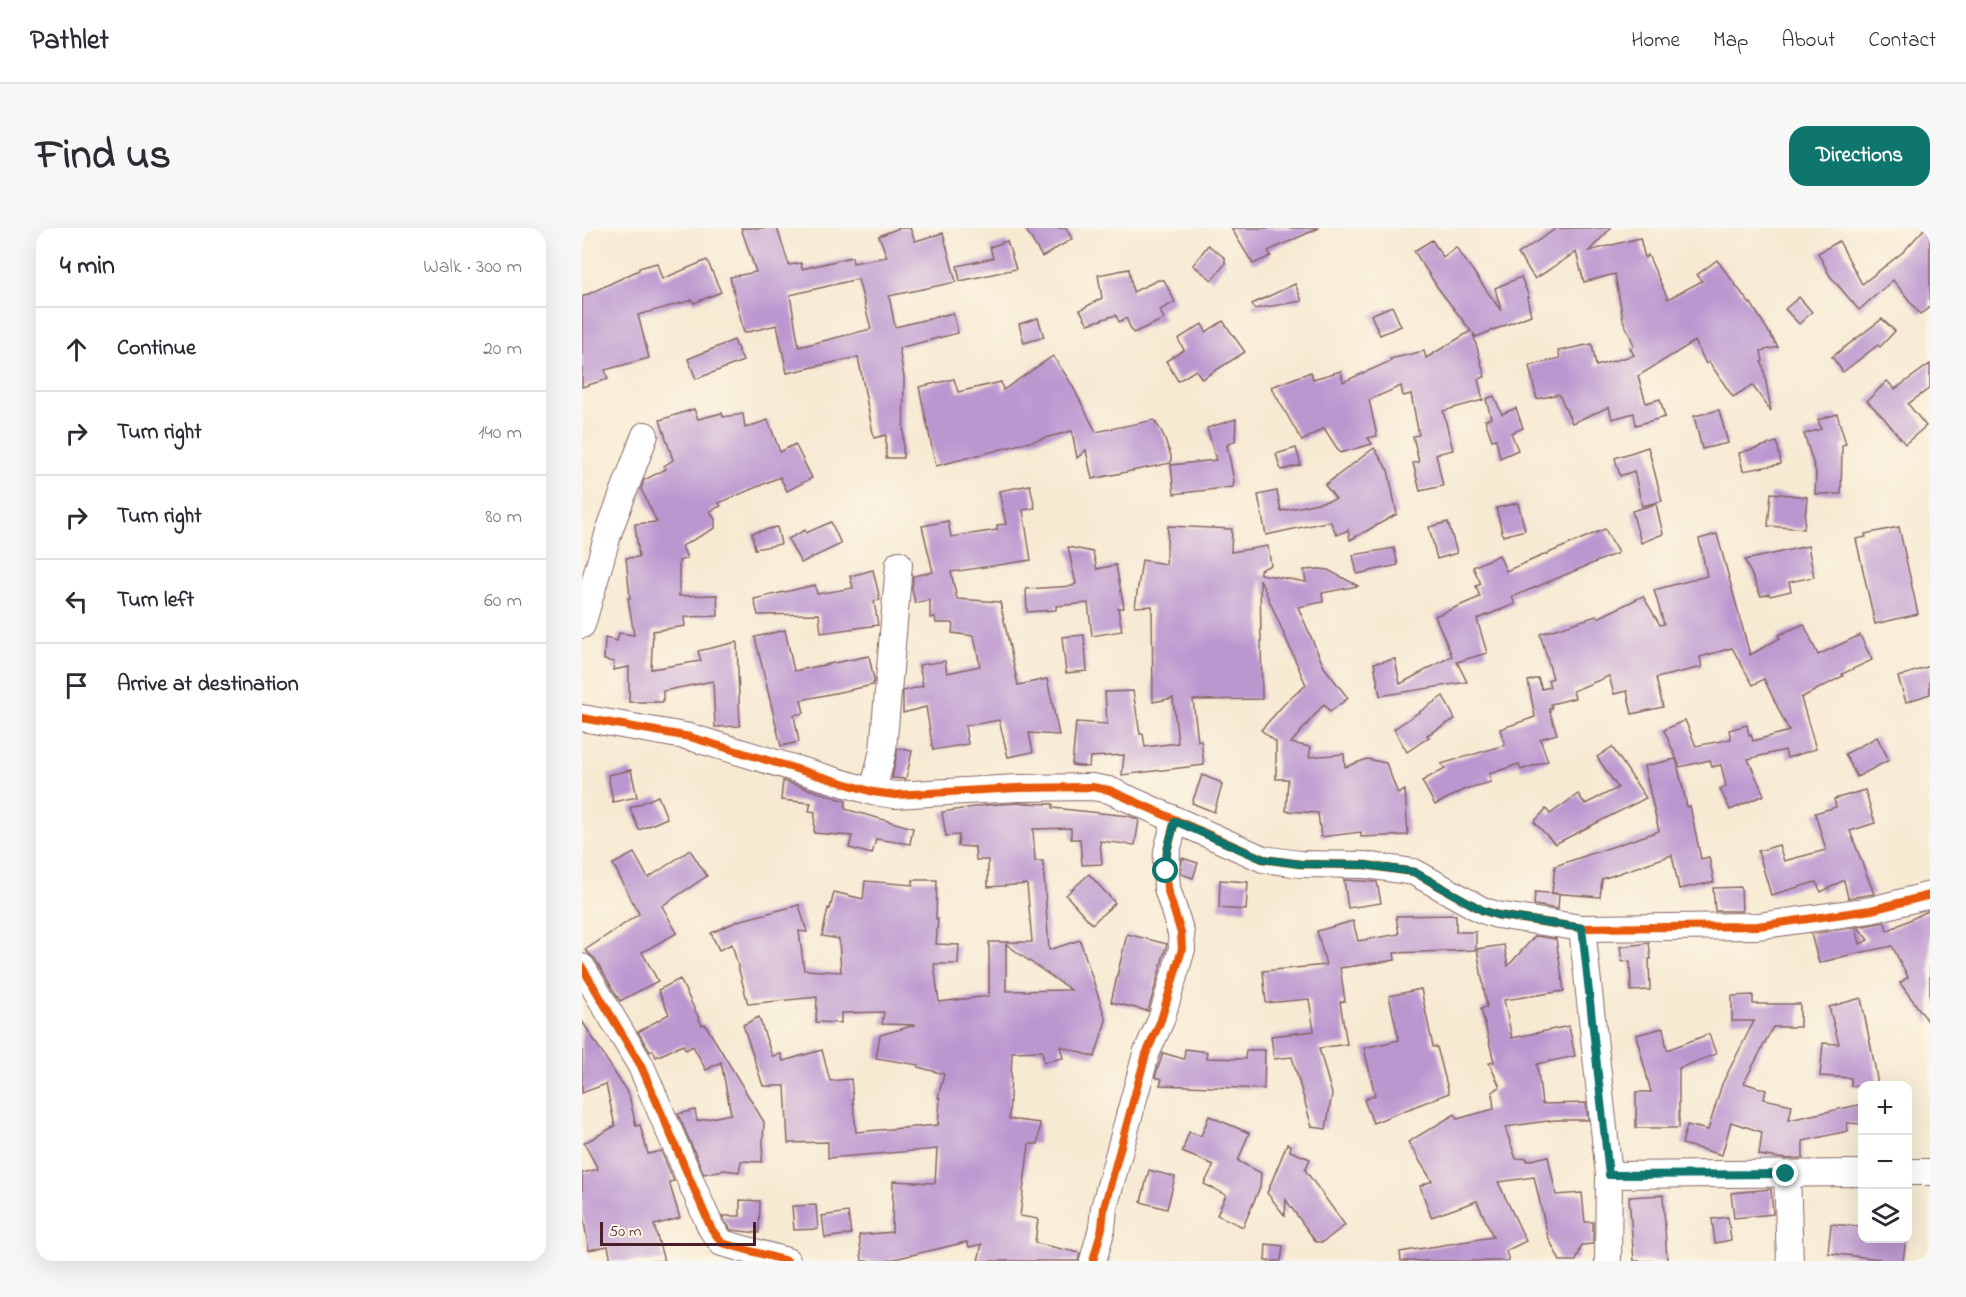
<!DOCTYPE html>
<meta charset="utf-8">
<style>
body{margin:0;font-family:"Indie Flower",sans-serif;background:#f7f7f7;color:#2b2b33}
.controls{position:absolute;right:18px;bottom:18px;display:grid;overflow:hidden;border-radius:12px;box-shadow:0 6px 24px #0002}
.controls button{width:54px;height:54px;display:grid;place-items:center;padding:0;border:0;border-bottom:2px solid #e1e1e2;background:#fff;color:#2b2b33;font:30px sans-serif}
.scale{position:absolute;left:18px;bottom:15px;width:156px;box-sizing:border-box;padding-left:6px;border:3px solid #4a1f2b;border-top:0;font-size:16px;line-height:21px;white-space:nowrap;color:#4a1f2b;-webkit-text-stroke:4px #fcf5e5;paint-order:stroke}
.stop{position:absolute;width:18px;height:18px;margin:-14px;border:4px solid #0f766e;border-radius:50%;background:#fff}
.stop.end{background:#0f766e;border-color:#fff;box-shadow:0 2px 6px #0008}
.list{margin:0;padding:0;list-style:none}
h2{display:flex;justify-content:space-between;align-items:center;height:78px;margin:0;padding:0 24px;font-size:26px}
h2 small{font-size:20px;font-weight:400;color:#7c7c81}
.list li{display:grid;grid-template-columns:39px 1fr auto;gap:18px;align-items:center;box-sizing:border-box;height:84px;padding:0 24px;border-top:2px solid #e1e1e2}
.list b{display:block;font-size:22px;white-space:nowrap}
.list em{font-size:20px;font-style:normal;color:#7c7c81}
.icon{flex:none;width:33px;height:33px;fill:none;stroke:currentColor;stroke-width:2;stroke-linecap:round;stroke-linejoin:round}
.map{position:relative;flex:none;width:1348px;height:1033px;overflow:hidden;border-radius:18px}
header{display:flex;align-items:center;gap:36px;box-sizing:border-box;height:84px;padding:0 30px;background:#fff;border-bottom:2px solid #e1e1e2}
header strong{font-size:28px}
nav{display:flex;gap:33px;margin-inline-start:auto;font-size:21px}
.intro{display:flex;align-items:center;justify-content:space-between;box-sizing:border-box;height:144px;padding:0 36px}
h1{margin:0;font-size:42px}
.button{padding:15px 27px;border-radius:18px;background:#0f766e;color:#fff;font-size:21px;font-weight:700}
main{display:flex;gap:36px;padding:0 36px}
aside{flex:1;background:#fff;border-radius:18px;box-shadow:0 6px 24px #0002}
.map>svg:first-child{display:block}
</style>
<header>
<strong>Pathlet</strong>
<nav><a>Home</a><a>Map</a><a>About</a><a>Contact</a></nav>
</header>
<div class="intro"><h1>Find us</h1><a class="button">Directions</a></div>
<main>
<aside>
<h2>4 min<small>Walk · 300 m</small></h2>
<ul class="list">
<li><svg class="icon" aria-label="ahead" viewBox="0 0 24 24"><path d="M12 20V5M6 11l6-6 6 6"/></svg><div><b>Continue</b></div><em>20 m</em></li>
<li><svg class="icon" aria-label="right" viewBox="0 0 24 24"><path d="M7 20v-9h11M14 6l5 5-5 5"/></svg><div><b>Turn right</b></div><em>140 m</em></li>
<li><svg class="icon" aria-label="right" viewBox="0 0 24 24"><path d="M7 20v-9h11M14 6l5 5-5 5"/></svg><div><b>Turn right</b></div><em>80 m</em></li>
<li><svg class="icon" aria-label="left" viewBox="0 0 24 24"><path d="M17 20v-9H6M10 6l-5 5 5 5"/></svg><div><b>Turn left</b></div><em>60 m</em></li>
<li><svg class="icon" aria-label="arrive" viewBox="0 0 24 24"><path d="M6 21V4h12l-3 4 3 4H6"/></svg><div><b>Arrive at destination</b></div></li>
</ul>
</aside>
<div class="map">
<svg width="1348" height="1033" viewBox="0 0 1348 1033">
<rect width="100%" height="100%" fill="#fcf5e5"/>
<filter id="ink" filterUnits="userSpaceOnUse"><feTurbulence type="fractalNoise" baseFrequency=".0167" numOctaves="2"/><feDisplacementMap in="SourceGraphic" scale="12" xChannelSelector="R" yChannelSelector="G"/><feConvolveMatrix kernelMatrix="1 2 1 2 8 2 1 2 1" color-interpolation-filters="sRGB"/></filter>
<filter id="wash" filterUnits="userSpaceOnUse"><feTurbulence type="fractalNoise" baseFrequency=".008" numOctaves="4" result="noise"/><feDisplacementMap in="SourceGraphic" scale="24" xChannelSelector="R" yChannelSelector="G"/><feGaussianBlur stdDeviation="1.35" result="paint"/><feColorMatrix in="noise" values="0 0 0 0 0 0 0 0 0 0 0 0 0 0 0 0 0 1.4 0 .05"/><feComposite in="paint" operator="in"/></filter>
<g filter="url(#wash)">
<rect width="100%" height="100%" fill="#f7ead3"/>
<g id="blocks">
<g fill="#bb97d0" fill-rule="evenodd">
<path d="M159,0H195L207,37L219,35L220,41L270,29L271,35L305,29L297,8L317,0H328L333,13L361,5L374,54L307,68L313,99L371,85L376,105L317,120L322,149L321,230H304V207L292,210L276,129L205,145L195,97L162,105L148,49L174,44ZM276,51L289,101L217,119L208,67Z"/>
<polygon points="443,0 484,0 490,11 460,29"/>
<polygon points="649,0 737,0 686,23 689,28 671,36"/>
<polygon points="975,0 1029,0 1007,23 1058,10 1063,30 1066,27 1086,71 1120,53 1115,47 1135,32 1168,76 1169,75 1196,119 1179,123 1181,133 1179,134 1181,137 1189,183 1170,157 1151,169 1127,134 1124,136 1113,113 1056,148 1064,175 1078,171 1083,189 1054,197 1052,185 1030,191 1027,179 990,195 977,166 955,171 947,138 978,130 976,123 1010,116 1014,138 1052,127 1048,120 1052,117 1041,92 1033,46 1002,54 994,24 953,51 936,26"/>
<polygon points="1343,0 1348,0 1348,79 1338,86 1311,52 1277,82 1248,48 1236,25 1257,13 1280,56 1321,24"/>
<polygon points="850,12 861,29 874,19 919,83 913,60 939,49 947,69 945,70 949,87 894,109 891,105 903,149 896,151 901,172 861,183 871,222 854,226 861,258 838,263 831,235 837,234 831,208 837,207 829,166 821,168 819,158 787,172 795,208 786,210 790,216 758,225 742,200 720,213 689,159 729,144 731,151 759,143 761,154 809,133 808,131 842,123 844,130 889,103 856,60 832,23"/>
<polygon points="425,13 434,41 378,53 375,38 411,30 408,19"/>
<polygon points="626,17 643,30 643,36 630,52 611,37"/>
<polygon points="125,32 139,64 112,75 110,72 56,87 67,130 23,142 26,151 0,159 0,69 57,42 57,40 75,35 80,51"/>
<polygon points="547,41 551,64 576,52 582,52 593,74 578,82 582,91 551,105 544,90 537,94 534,87 506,96 498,82 520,70 516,47"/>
<polygon points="713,56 720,73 672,81 670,76"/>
<polygon points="1217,69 1230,84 1217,96 1203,81"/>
<polygon points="810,78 819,98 798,107 789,87"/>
<polygon points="456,90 462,109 442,115 437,96"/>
<polygon points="1300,91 1313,103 1298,119 1296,117 1261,144 1250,129"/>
<polygon points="641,93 663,124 620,151 614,142 596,153 584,133 602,122 596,111 620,96 624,104"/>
<polygon points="152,112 161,133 114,151 106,131"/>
<polygon points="471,128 489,155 514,204 572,192 580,204 589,228 589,235 510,251 504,222 495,230 490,203 354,238 337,159 372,151 376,164 419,154 421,162"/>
<polygon points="1348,136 1348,160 1326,176 1344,198 1323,216 1302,190 1285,173 1305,153 1313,161"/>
<polygon points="912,168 920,186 934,180 941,200 929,205 936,222 918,230 914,211 910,212 903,192 909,190 904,171"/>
<polygon points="112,181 116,191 140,185 141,189 161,186 163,200 186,192 198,224 213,216 230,250 205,263 198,249 137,275 139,278 128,283 133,291 133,300 100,318 105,330 97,333 97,368 135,367 136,388 102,389 103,398 71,403 69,441 119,433 116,423 155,414 158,498 133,499 131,453 81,463 81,474 47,474 47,439 31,442 32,434 22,432 23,410 35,413 37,405 52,407 46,370 48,370 44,330 57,329 53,296 75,294 59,261 62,252 84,241 82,238 91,232 78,192"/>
<polygon points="1137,182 1146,215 1120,221 1112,188"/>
<polygon points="1255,186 1264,216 1260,217 1259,266 1233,266 1234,244 1222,206 1239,201 1236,192"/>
<polygon points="654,191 653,213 645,217 652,253 651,259 592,266 589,237 634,232 625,200"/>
<polygon points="1195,214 1199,236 1161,243 1157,225"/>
<polygon points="1066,219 1080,273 1060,278 1052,243 1038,248 1033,230"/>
<polygon points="714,220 719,237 699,242 694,226"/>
<polygon points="792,220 806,242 815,286 768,312 766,302 755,307 748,293 684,307 676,267 695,263 699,283 754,271 743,257"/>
<polygon points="448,257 453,280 441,282 449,332 369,344 375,371 418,374 436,457 465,451 477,507 447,505 451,524 426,529 417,492 383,498 386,516 351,522 344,479 321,485 321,463 341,458 337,437 363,433 365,445 398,438 392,408 370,405 371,395 354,395 353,389 348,390 348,372 333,375 330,360 331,348 351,344 340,298 366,293 369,309 415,302 415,297 424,296 417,263"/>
<polygon points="1189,265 1225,269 1222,301 1186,298"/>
<polygon points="936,275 943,302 921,308 914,280"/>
<polygon points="1074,276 1081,306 1059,315 1050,283"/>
<polygon points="249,294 259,316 219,335 206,311 223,302 224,305"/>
<polygon points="866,294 875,325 855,331 847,299"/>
<polygon points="586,298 650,301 649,324 686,318 689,337 678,342 678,346 724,354 722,342 738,341 746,342 776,358 740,365 741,374 716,379 742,439 766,470 748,484 742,476 709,515 729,519 727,529 762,526 763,539 785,531 804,535 816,566 823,562 826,607 779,609 779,604 739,609 736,585 704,583 706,551 694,551 694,514 679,502 704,474 724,457 678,351 680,471 611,472 616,513 619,512 622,537 540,547 542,527 508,529 507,539 490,537 494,494 525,496 523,464 551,463 558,506 561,506 563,519 596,515 591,470 571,474 570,378 553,379 560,332 584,336"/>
<polygon points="195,299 199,316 173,321 170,305"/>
<polygon points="1317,299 1336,386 1293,396 1274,311 1284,309 1283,306"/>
<polygon points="1023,301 1036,325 930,369 933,376 895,391 905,425 875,434 885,454 798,468 792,435 813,431 818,456 870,428 853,388 898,369 894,358 899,356 891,339 917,327 924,343"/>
<polygon points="1135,306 1168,427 1198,410 1196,407 1222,396 1236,427 1278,407 1290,432 1260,446 1261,448 1219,470 1234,521 1205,530 1203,522 1166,531 1182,567 1148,582 1138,561 1144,558 1139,537 1130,539 1128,532 1098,539 1082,502 1103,492 1114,518 1149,511 1147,502 1165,497 1167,507 1169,506 1171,513 1207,503 1182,451 1171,457 1150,420 1118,429 1120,439 1074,450 1081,479 1050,486 1045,463 1032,466 1027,448 991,463 993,470 969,476 970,481 967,481 975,506 958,511 966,533 939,542 937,536 907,546 909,554 883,561 853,577 840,553 863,540 859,536 923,517 918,501 953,489 946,453 956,450 960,461 968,459 966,452 971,450 958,406 1014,388 1016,390 1061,368 1078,397 1082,396 1072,362 1125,348 1117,311"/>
<polygon points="1226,318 1232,349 1207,354 1209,363 1188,368 1187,366 1179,368 1163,332"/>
<polygon points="486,319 511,324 515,341 534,337 542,380 536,380 540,403 510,408 506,375 474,378 474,382 445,384 444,361 491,358 491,357 494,356"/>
<polygon points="812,320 816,337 775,346 771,327"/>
<polygon points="291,342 298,372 292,373 296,397 239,405 237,386 176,387 172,371 233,357 235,366 271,360 268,348"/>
<polygon points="203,402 212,443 287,428 292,452 291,457 219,472 222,485 212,487 217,514 199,518 173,409"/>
<polygon points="502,407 505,443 484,445 480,409"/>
<polygon points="1348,438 1348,466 1324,474 1316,449"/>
<polygon points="861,468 873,491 845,507 847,509 825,524 812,501"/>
<polygon points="1295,509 1307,532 1275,549 1263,526"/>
<polygon points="1030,519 1064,570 973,616 952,594 964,581 968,586 996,566 1003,576 1036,560 1015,529"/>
<polygon points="316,520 330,523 324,551 310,550"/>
<polygon points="1094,531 1105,579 1108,578 1119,631 1127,629 1132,654 1097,661 1090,627 1020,651 1018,669 970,665 973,638 1077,603 1062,538"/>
<polygon points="49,542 55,569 31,574 26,547"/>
<polygon points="620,547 638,554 640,557 632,584 610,575"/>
<polygon points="201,553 264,573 263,581 331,600 328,616 294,611 290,626 267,620 270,608 232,605 233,584 227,583 229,575 199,572"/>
<polygon points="1283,562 1293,595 1268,603 1292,666 1266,670 1262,652 1239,664 1234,654 1189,667 1176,623 1197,617 1202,633 1244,622 1233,585 1254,579 1252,571"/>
<polygon points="76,568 85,590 57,602 48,580"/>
<path d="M436,575L471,576V580L547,588L557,592L553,617L518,613L520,636L500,637L498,611H489V600L451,601L453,633H461L467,722L498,712L524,792L513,829L478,818L481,830L462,834L460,823L430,824L427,891L458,895L456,916H447L438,988L456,991L453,1015L498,1025L496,1033H396L400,1016L387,1019L385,1014L304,1033H280L277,1007L310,1004L311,953L353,955L355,921L246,930V914L206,915L203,858H181L161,797L177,789L190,828L199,826L201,833L240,822L248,853L269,851L274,904L356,897L358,870H356L362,846L336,839L337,837L294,830L298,807L333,797L300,796L302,784L259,785V795L234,794L235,769L166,776L150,716L137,722L129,705L156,693L217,677L225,704L217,703L222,742L259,744L257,711L240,708L246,680L248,681L252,664L281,671L283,653L331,657V652H355L354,691H356L354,716L377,717L376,736H352L357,774L407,768V714H450L445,656L406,659V632H394L393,619L376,618L377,607L364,608L360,584L405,577ZM424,716L443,730L489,762L424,763Z"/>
<polygon points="108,622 125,648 80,678 95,705 60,724 76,753 38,773 13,731 3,722 57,686 31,636 52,625 66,650"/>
<polygon points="600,630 616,635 611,650 599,646"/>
<polygon points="507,646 533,675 510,696 484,667"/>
<polygon points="638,652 666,654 664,682 637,680"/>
<polygon points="762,652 795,654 799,675 766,680"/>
<polygon points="1159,659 1160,683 1133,683 1131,660"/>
<polygon points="953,664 977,666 976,681 952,677"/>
<polygon points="1348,682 1348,796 1318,755 1326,749 1310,718 1267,727 1237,735 1229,706 1274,699 1278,716 1286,712 1276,699 1303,694 1305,703"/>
<polygon points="874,687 874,704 894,704 894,722 812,725 813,732 758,740 763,773 758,774 765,816 737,820 750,866 744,901 730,899 710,829 692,831 689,808 732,803 727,771 684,775 681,743 744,737 735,703 771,693 776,713 817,706 814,688"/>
<polygon points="545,706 585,716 566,783 529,774"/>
<polygon points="953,708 974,711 982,763 922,772 930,810 987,798 993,828 955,836 960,876 1004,875 1006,892 973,892 923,899 934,931 945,930 945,933 966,928 974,967 1000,965 1003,994 1011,994 1011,1016 1000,1017 994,1033 978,1033 966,1009 952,949 916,954 944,1013 924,1023 927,1033 819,1033 818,1024 911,1009 895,973 849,989 838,958 850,953 826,914 873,886 875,891 912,881 910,864 918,859 907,835 912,834 899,780 905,779 895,721 922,717 926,738"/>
<polygon points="1067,715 1069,731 1067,731 1068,762 1049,763 1048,733 1040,734 1038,719"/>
<polygon points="98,751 120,797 123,796 182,894 180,934 159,933 157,944 142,942 122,946 96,886 113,882 115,893 149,886 139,834 124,842 111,818 104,822 101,817 74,829 71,822 68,824 56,804 87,786 76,762"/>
<polygon points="839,761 851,819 855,819 867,865 791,895 782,872 793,867 782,820 817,812 807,768"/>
<polygon points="1171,767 1171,776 1218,776 1218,799 1191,799 1162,855 1184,862 1182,871 1210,877 1207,892 1281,876 1281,896 1265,895 1266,903 1221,913 1221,930 1204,931 1177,927 1180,904 1149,894 1140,927 1100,916 1105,897 1126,902 1140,856 1172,793 1150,793 1150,768"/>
<polygon points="1279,770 1293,839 1296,858 1269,858 1269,850 1238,848 1241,815 1257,816 1247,779"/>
<polygon points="0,793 47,867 54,898 58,897 66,926 79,923 92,953 87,954 98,990 72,997 82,1033 29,1033 26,1018 7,1022 0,983 0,945 16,941 2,915 33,898 24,856 0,865"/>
<polygon points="1081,800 1085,822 1127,806 1134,826 1097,840 1097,900 1054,900 1054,864 1069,864 1054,807"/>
<polygon points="603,821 625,824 624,830 663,831 664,822 683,822 682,861 578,857 580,851 573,849 581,825 602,831"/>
<polygon points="627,888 667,905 656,933 679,945 678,959 661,999 635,987 644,967 622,956 632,937 600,924 607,904 619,908"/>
<polygon points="705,916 709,917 708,923 728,931 723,942 763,997 741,1014 734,1014 704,972 703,988 685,965"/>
<polygon points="567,942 593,949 585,981 559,974"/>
<polygon points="1189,961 1191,986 1152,990 1149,965"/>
<polygon points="1081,967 1085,1033 1052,1033 1047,969"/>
<polygon points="158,972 178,973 177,1005 149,1002 142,992 140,988 158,988"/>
<polygon points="234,977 236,1001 212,1002 210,978"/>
<polygon points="266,984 269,1006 243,1010 240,988"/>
<polygon points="1146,989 1149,1012 1133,1015 1130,991"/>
<polygon points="1249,996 1281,999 1281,1011 1324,1011 1321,1033 1298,1033 1298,1031 1246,1025"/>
<polygon points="684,1016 701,1018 699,1033 683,1033"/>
</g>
</g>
</g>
<g filter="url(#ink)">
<use href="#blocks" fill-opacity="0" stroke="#876666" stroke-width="1.5"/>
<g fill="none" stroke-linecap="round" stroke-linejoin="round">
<defs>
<g id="minor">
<polyline points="0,397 27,303 63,207"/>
<polyline points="0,490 108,509 291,564 313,567 435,560 510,559 527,562 681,631 718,636 783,637 832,644 900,682 915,687 1000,700 1176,698 1289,682 1348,667"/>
<polyline points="291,564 301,522 317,336"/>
<polyline points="1000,700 1027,947 1026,1033"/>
<polyline points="0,739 59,838 129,1000 140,1015 205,1033"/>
<polyline points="1326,944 1348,944"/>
<polyline points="1205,946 1208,1033"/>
<polyline points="1027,947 1280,945"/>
<polyline points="511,1033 520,1000 522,980 564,826 579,792 600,721 599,705 585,660 584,643 585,623 593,593"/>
</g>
</defs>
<use href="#minor" stroke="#876666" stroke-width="28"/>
<use href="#minor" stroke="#fff" stroke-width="26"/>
<defs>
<g id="cycleway">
<polyline points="0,490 108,509 291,564 313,567 435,560 510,559 527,562 681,631 718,636 783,637 832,644 900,682 915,687 1000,700 1176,698 1289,682 1348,667"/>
<polyline points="0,739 59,838 129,1000 140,1015 205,1033"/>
<polyline points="511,1033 520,1000 522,980 564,826 579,792 600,721 599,705 585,660 584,643 585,623 593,593"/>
</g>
</defs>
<use href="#cycleway" stroke="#fcf5e5" stroke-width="11"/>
<use href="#cycleway" stroke="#e8590c" stroke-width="8"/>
</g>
</g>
<g fill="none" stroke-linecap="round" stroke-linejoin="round" filter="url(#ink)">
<polyline stroke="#0f766e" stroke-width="8" points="584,643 585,623 593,593 681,631 718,636 783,637 832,644 900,682 915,687 1000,700 1027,947 1204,946"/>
</g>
</svg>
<div class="controls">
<button>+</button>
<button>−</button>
<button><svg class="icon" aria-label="layers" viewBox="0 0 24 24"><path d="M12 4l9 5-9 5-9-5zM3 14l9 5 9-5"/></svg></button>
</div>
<div class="scale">50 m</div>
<div class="stop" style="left:584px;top:643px"></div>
<div class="stop end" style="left:1204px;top:946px"></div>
</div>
</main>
